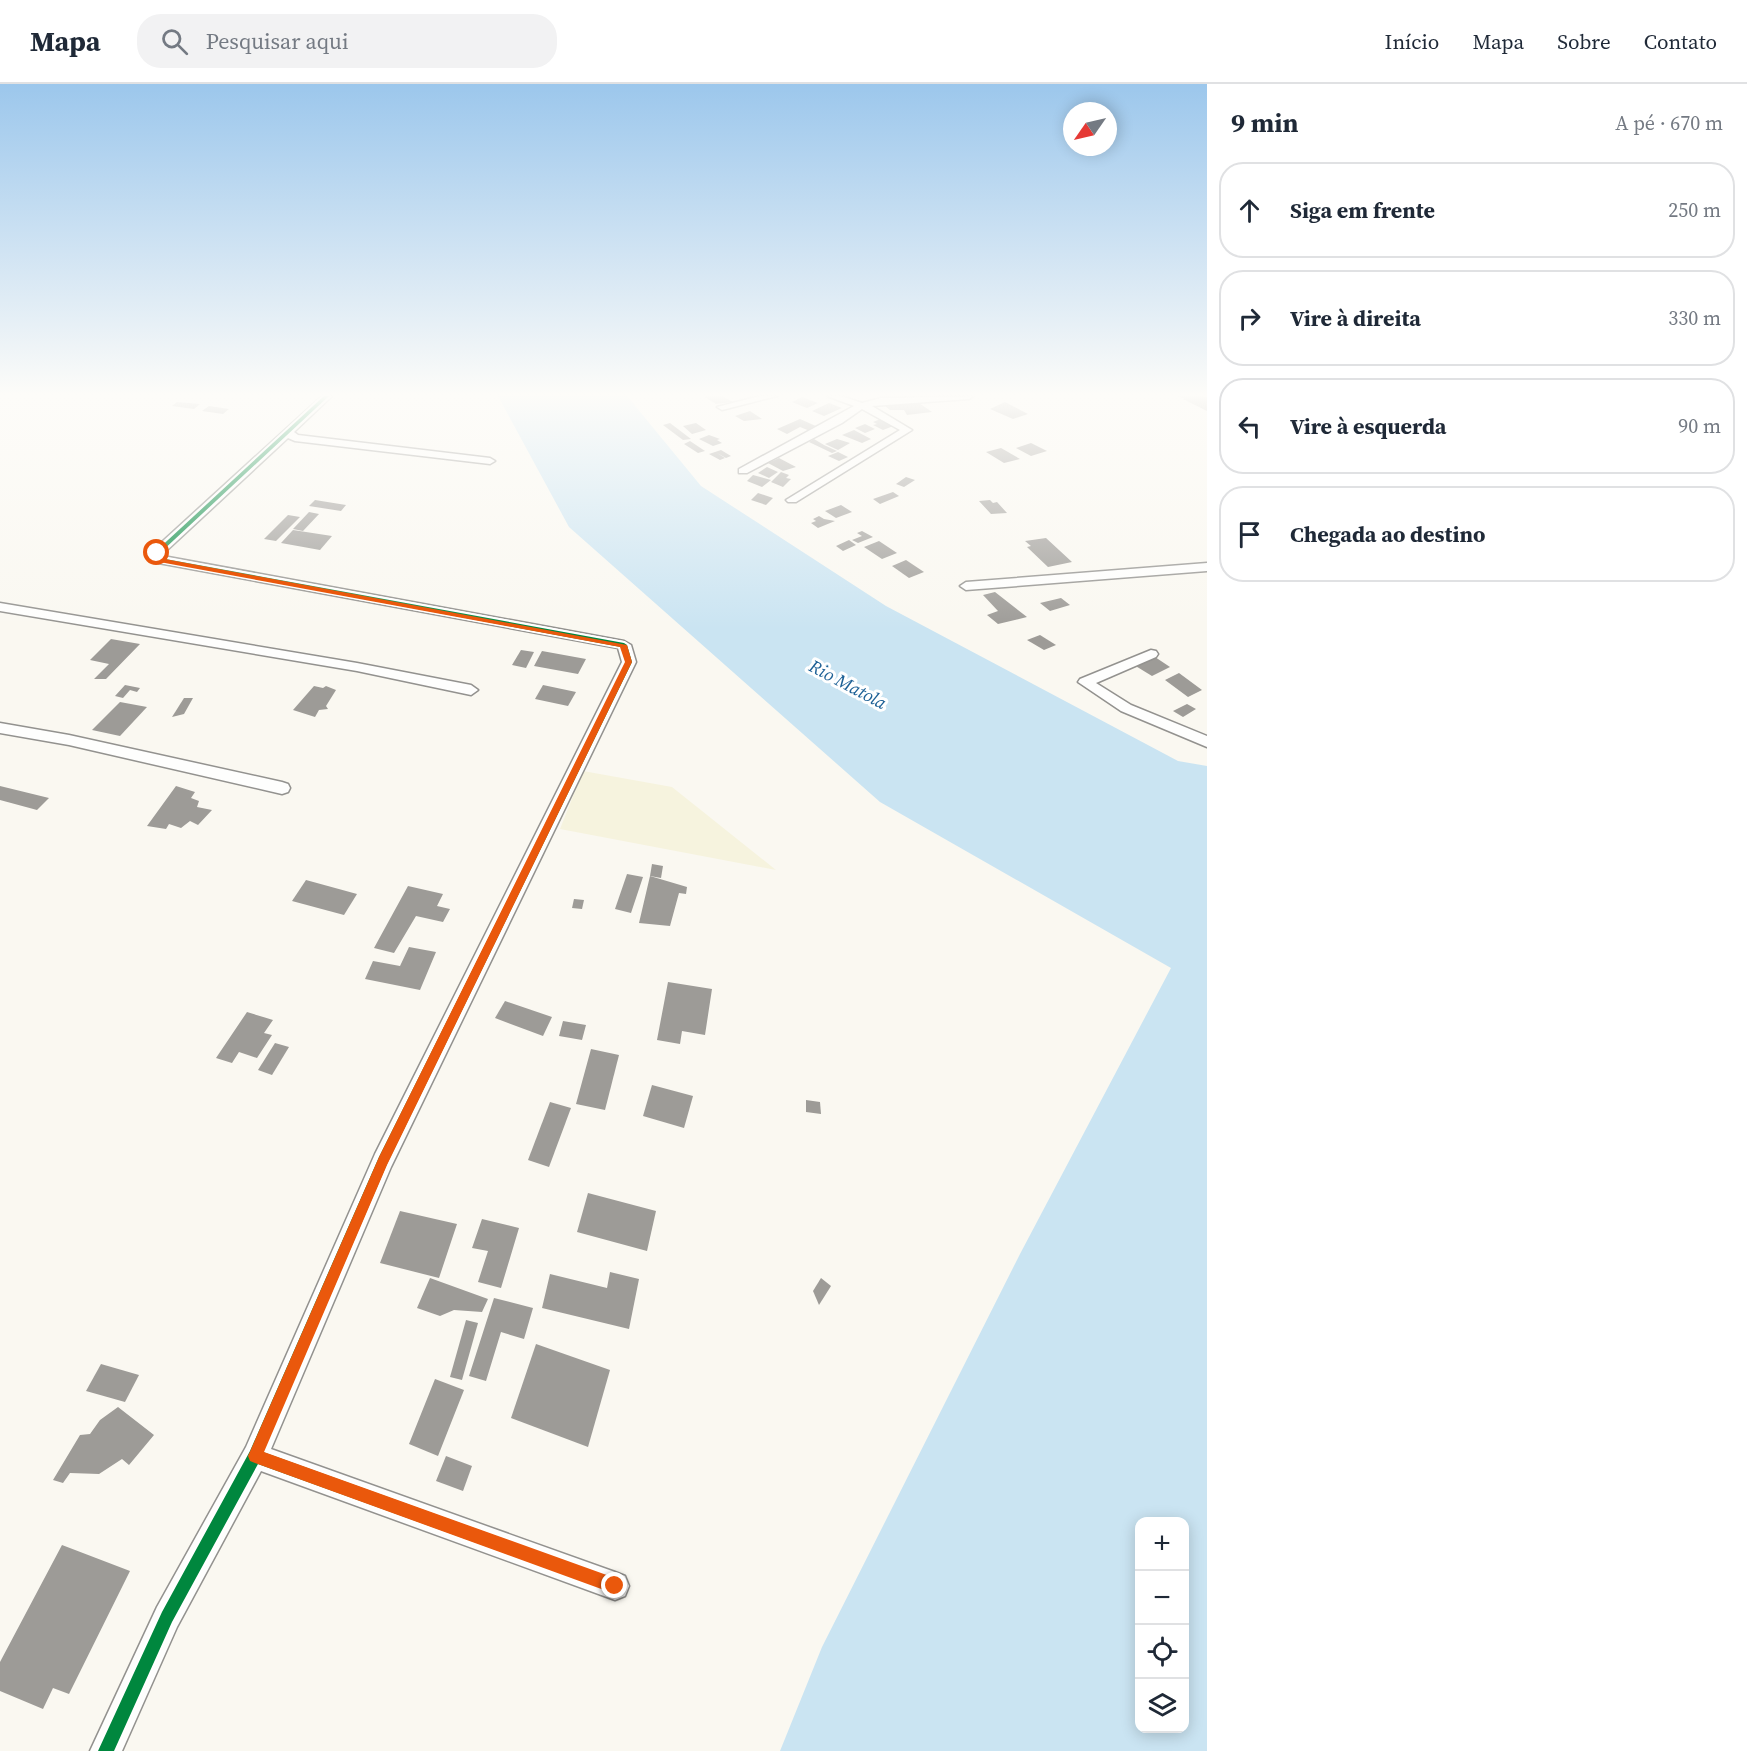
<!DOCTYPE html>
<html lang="pt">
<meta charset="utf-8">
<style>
body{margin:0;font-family:"Source Serif 4",serif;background:#f2f2f3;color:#1f2937}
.controls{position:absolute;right:18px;bottom:18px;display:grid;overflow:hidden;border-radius:12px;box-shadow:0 3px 15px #0003}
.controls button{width:54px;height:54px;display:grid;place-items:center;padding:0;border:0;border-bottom:2px solid #e0e1e3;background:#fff;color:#1f2937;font:30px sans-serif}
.compass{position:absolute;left:1063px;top:18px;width:54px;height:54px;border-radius:50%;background:#fff;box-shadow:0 3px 15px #0003;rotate:236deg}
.stop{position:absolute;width:18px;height:18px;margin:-14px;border:4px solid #ea580c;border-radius:50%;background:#fff}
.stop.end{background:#ea580c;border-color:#fff;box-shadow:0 2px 6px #0008}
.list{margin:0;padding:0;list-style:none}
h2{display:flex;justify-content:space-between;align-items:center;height:78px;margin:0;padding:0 24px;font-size:26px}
h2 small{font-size:20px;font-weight:400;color:#747a83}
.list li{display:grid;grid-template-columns:39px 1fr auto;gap:18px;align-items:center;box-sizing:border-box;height:96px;margin:0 12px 12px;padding:0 12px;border:2px solid #e0e1e3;border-radius:24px}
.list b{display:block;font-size:22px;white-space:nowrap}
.list em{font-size:20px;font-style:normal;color:#747a83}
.icon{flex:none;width:33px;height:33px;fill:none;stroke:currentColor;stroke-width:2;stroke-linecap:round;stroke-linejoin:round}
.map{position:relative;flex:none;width:1207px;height:1667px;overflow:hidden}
header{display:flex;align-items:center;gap:36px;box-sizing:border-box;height:84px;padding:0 30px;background:#fff;border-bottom:2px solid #e0e1e3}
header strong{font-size:28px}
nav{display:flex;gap:33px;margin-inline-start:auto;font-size:21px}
.search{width:420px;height:54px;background:#f2f2f3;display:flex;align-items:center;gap:15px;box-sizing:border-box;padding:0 21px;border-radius:24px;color:#747a83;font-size:22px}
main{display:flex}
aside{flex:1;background:#fff}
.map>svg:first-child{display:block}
</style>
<header>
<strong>Mapa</strong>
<div class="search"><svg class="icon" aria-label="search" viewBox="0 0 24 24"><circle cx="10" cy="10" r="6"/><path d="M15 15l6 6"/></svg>Pesquisar aqui</div>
<nav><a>Início</a><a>Mapa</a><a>Sobre</a><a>Contato</a></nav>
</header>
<main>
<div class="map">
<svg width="1207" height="1667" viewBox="0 0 1207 1667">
<rect width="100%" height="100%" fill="#faf8f1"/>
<polygon fill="#f6f3de" points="583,687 672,703 776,786 560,745"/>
<path fill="#cae4f2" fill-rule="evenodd" d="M498,312H627L701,402L886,522L1178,677L1207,682V1667H780L822,1563L1020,1170L1171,884L880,718L569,443ZM1140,1438H1184V1644H1140Z"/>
<g fill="#9d9b97">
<polygon points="709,312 722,312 733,318 716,320 705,313"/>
<polygon points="1178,312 1207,313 1207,327 1183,315 1185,315"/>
<polygon points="802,313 818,319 807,324 792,318"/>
<polygon points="177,318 200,320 194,325 172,322"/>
<polygon points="1005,318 1028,330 1013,335 990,325"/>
<polygon points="829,319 842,324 824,332 812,327"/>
<polygon points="919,319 932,328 907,331 904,326 890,326 885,322"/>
<polygon points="209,322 229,325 223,330 202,327"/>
<polygon points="750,327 762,335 744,337 735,332"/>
<polygon points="883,334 896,341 883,346 873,341 877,340 873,338"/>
<polygon points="800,335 818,343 810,347 800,343 787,350 777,345"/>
<polygon points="670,339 691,355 683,356 663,341"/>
<polygon points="696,339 706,346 692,350 683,342"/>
<polygon points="865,340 875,345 865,349 855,344"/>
<polygon points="854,346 871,355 862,359 842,351"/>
<polygon points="709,351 720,355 717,356 722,359 713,362 699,355"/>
<polygon points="814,355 824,361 837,367 832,369 809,358"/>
<polygon points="837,355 850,359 838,366 825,360"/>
<polygon points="690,357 705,367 698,369 684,360"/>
<polygon points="1031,359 1047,367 1031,372 1016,364"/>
<polygon points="1001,364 1020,375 1004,379 986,368"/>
<polygon points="721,366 731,372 726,374 717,369 725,374 720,376 709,370"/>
<polygon points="838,368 848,373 839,377 828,372"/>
<polygon points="779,374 796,383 783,387 768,379"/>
<polygon points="767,383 778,388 769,394 758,389"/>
<polygon points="781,388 789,391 786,394 791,395 783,403 771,398"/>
<polygon points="753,391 771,396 762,403 747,397"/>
<polygon points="906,393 915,396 904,403 896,400"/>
<polygon points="893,408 899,412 880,420 873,415"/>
<polygon points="758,409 773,414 766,421 751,416"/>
<polygon points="315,416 346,421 341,427 309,422"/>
<polygon points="990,416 993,419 997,418 1007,429 991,430 979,417"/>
<polygon points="841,421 852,428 836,434 825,427"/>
<polygon points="309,428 319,430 303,447 293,445"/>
<polygon points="288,431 300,433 276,457 264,455"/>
<polygon points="819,432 824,435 835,437 818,444 811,439 816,437 813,435"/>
<polygon points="293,446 332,452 320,466 281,459"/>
<polygon points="862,447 873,453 858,459 852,456 862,452 857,449"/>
<polygon points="1046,454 1072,478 1048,483 1027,463 1031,462 1025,457"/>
<polygon points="849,456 856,461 843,467 836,462"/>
<polygon points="879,457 897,469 882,475 864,463"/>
<polygon points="906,476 924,488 909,494 892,482"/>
<polygon points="995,508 1027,533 998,540 987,531 998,527 983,511"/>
<polygon points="1061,514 1070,521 1050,527 1040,519"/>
<polygon points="1040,551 1056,561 1044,566 1027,556"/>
<polygon points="111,555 140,560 106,595 94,595 109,580 90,576"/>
<polygon points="521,566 534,568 526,584 512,581"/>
<polygon points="542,567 586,575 578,590 534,582"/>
<polygon points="1152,571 1170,583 1152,592 1134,581"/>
<polygon points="1179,589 1202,606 1188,613 1165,596"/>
<polygon points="125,601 140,604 137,608 130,606 123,614 115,612"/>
<polygon points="543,601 576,608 568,622 535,615"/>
<polygon points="314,602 323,604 326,602 336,606 326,622 328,625 319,626 315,633 293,626"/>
<polygon points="184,614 193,614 184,630 172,633"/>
<polygon points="120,618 147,623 120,652 92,646"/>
<polygon points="1187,620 1196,625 1183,633 1173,627"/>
<polygon points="0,702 49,714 37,726 0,716"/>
<polygon points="176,702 195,708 191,714 199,717 197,723 212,726 198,741 190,737 181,744 169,740 166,745 147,742"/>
<polygon points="652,780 663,782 661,794 650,792"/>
<polygon points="627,790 643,793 631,829 615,825"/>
<polygon points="650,792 687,803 686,810 679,809 670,842 639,839"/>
<polygon points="306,796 357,810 344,831 292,817"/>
<polygon points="408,802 443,810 437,822 450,825 443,838 416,832 394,869 374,864"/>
<polygon points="574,815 584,816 582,825 572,824"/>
<polygon points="409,863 436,868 420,906 365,895 373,877 400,882"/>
<polygon points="668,898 712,905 705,951 682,947 680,960 657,956"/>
<polygon points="505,917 552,933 543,952 495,934"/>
<polygon points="247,928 273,936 264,949 272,951 257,974 239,968 232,979 216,974"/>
<polygon points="563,937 586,941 582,956 559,952"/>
<polygon points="275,959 289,963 272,991 258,986"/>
<polygon points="591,965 619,971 605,1026 576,1020"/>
<polygon points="652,1001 693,1012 684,1044 643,1032"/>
<polygon points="806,1016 820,1018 821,1030 806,1028"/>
<polygon points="550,1018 571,1024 549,1083 528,1076"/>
<polygon points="588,1109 656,1127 647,1167 577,1148"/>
<polygon points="400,1127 457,1140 439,1194 380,1179"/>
<polygon points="482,1135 519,1144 501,1204 478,1198 488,1167 472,1164"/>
<polygon points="610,1188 639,1195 629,1245 542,1224 550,1190 607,1204"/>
<polygon points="430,1194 488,1215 482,1228 454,1226 440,1232 417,1224"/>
<polygon points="821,1194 831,1202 819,1221 813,1207"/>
<polygon points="494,1214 533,1224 524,1255 501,1248 486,1297 469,1292"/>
<polygon points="466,1236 478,1239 462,1296 450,1293"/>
<polygon points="536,1260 610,1286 588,1363 511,1334"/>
<polygon points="101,1280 139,1291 125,1318 86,1307"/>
<polygon points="435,1295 464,1306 438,1372 409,1360"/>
<polygon points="118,1323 154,1351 129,1381 122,1375 99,1390 70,1389 63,1399 53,1396 80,1351 90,1350 100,1336"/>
<polygon points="446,1372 472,1382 463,1407 436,1397"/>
<polygon points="62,1461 130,1487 69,1610 53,1604 43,1625 0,1607 0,1578"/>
</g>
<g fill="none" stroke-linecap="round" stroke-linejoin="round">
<defs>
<g id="street">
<polygon points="322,312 332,312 294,348 298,351 490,374 495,377 490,380 295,357 288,354 163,470 163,472 624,557 631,561 636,578 391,1083 271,1365 615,1488 625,1492 629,1502 625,1512 615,1516 261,1387 177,1543 122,1667 90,1667 157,1523 246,1363 375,1070 622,578 618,564 153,478 151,475 153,466"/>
<polygon points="760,312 777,312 722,326 717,323"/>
<polygon points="827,312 841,312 862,319 881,314 974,312 969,315 872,322 912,346 796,418 788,418 786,416 900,346 862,325 842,339 747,389 739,389 739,385 854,322"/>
<polygon points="1207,479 1207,487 966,506 960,502 966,498"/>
<polygon points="0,519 357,579 471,601 478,606 471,611 357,587 0,527"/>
<polygon points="1151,566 1156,567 1158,570 1156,573 1096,599 1131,621 1207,652 1207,663 1121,627 1078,598 1080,595"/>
<polygon points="0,639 69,651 282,698 288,700 290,704 288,708 282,710 69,661 0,649"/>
</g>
</defs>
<use href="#street" stroke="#93928f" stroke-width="3"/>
<use href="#street" fill="#fefefd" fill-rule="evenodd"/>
<defs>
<polygon id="cycleway" points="324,312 329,312 160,469 160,474 624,559 627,561 632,578 387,1080 263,1368 615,1495 620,1497 622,1502 620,1507 615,1509 258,1380 172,1538 114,1667 98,1667 162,1528 250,1367 379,1073 626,578 621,563 155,476 155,468"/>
</defs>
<use href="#cycleway" stroke="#fff" stroke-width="4"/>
<use href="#cycleway" fill="#00873e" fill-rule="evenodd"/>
</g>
<linearGradient id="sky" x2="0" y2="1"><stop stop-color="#9cc7ec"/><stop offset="0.57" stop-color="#fdfcf9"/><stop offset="1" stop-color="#fdfcf9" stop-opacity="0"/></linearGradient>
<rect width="1207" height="545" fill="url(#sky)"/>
<polygon fill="#ea580c" points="155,468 159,468 160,474 165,475 627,561 632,578 387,1081 264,1368 615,1494 621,1497 623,1502 621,1508 615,1510 255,1379 250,1377 248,1372 379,1073 625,578 620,563 165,479 154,477"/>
<g text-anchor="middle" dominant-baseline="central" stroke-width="6" stroke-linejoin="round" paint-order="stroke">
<g font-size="18" font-style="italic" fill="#1e6196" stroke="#fff">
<text transform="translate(848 600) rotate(28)">Rio Matola</text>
</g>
</g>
</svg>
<div class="controls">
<button>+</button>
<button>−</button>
<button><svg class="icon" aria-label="locate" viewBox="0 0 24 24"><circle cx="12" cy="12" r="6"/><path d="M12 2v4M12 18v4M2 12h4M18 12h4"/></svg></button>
<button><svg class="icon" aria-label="layers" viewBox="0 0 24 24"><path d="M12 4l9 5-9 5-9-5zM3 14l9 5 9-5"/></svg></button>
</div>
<svg class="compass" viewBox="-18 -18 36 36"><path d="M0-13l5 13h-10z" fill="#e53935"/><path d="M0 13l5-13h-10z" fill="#747a83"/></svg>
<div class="stop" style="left:157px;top:469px"></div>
<div class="stop end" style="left:615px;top:1502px"></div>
</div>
<aside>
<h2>9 min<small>A pé · 670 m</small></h2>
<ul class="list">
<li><svg class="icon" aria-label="ahead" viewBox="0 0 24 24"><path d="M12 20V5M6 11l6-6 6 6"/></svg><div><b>Siga em frente</b></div><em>250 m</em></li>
<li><svg class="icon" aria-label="right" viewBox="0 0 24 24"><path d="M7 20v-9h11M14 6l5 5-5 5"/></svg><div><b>Vire à direita</b></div><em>330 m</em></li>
<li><svg class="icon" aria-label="left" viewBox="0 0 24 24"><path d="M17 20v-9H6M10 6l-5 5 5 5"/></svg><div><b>Vire à esquerda</b></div><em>90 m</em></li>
<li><svg class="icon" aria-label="arrive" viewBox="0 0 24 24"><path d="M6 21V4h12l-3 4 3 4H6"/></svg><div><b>Chegada ao destino</b></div></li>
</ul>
</aside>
</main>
